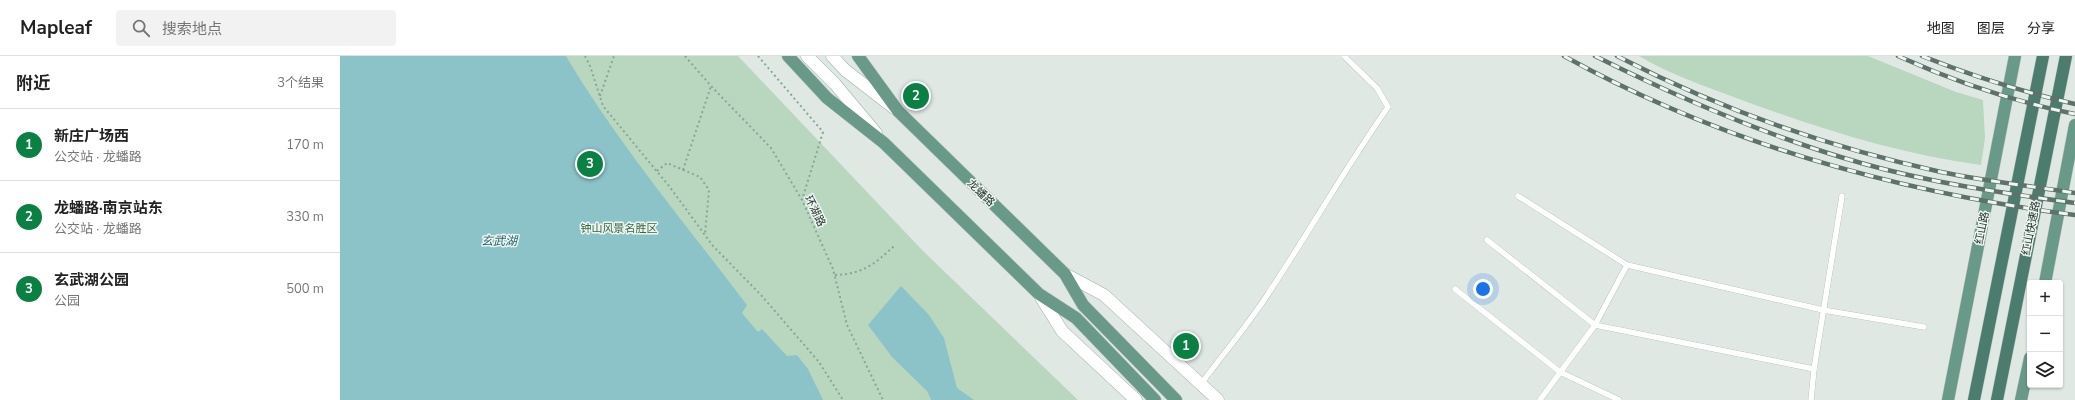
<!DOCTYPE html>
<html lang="zh">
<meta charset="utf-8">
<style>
body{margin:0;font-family:"Nunito Sans","Noto Sans SC",sans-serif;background:#f2f2f2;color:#222}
.controls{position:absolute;right:12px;bottom:12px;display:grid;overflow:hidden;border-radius:4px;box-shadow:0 1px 3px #0004}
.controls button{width:36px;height:36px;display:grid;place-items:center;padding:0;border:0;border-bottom:1px solid #e0e0e0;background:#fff;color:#222;font:20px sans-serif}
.you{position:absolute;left:1143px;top:233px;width:14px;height:14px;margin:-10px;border:3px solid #fff;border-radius:50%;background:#1a73e8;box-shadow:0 0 0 6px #1a73e833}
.badge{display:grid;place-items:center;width:26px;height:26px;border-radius:50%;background:#0b8043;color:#fff;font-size:13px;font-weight:700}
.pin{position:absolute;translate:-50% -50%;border:2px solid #fff;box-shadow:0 1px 4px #0006}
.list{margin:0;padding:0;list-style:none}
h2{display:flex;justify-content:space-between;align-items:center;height:52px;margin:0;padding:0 16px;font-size:17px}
h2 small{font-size:13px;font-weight:400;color:#767676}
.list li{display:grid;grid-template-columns:26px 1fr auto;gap:12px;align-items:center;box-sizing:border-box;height:72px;padding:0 16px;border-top:1px solid #e0e0e0}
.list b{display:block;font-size:15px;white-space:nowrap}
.list p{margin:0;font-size:13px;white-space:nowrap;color:#767676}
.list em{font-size:13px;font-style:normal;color:#767676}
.icon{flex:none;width:22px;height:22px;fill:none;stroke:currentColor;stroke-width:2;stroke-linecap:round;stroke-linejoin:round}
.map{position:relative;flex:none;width:1735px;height:344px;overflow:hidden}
header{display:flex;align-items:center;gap:24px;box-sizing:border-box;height:56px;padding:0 20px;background:#fff;border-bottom:1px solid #e0e0e0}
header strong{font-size:19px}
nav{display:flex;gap:22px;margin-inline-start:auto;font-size:14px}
.search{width:280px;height:36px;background:#f2f2f2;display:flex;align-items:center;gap:10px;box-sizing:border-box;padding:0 14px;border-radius:4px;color:#767676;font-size:15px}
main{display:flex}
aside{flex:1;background:#fff}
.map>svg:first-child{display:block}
</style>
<header>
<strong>Mapleaf</strong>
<div class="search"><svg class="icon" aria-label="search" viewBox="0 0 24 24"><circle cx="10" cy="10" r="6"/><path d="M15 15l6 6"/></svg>搜索地点</div>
<nav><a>地图</a><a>图层</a><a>分享</a></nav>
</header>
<main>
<aside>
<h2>附近<small>3个结果</small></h2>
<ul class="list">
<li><span class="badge">1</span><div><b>新庄广场西</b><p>公交站 · 龙蟠路</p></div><em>170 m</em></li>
<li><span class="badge">2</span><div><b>龙蟠路·南京站东</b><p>公交站 · 龙蟠路</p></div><em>330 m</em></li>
<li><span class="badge">3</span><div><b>玄武湖公园</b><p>公园</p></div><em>500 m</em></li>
</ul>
</aside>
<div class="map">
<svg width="1735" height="344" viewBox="0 0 1735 344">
<rect width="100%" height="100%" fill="#dfe8e3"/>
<g fill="#b9d7bf">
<polygon points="0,0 398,0 583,195 738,344 0,344"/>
<path d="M1299,0H1528L1616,36L1643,44L1645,82L1641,109C1558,98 1477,72 1399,43C1365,30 1331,19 1299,0Z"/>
</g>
<g fill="#8cc3c8">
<path d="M0,0H226C278,88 345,167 407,249L402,257L418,276L422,273L447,300L457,299L468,313L483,344H0Z"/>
<polygon points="561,230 589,259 604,282 617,332 634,344 591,344 587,335 552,301 528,269"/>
</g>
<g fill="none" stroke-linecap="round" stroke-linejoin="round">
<defs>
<g id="service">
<polyline points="1178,140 1287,209 1483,254 1584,271"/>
<polyline points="1147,184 1255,269 1474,313"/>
<polyline points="1115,233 1220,316 1279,344"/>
<path d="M861,328C883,298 908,269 928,238C969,176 1006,111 1048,51L1037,32L1004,0"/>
<polyline points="1200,344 1255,269 1287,209"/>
<polyline points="1471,344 1474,313 1502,140"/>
</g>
<g id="tertiary">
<polyline points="725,218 764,239 878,344"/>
<polyline points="699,238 722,275 796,344"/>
</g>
<g id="secondary">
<polyline points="467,0 495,28 536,77"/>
<polyline points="492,0 505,14 554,52"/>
</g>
<g id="primary">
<polyline points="448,0 487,42 544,87 699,238 736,262 815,344"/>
<polyline points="518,0 558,55 725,218 743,249 836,344"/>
<polyline points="1705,227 1735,69"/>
<polyline points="1608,344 1675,0"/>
<polyline points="1681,344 1690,302"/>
</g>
<g id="trunk">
<polyline points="1634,344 1703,0"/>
<polyline points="1657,344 1726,0"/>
</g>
</defs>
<use href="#service" stroke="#a3afa9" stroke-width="6"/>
<use href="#tertiary" stroke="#a3afa9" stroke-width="13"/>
<use href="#secondary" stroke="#9fb3aa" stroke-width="13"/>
<use href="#primary" stroke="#bdc3c1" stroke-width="13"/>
<use href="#trunk" stroke="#bdc3c1" stroke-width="13"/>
<g stroke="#82a89a" stroke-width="2" stroke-dasharray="2 3" stroke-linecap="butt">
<polyline points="245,0 250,10 263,50 329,130 373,190 421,239 479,306 503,344"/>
<polyline points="345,0 371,30 431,92 462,144 493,213 507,269 543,344"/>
<polyline points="418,0 483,76 462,144"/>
<polyline points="260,40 274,0"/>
<polyline points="343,114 371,30"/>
<polyline points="317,115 327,107 360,121 369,134 365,178"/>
<path d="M495,219C522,218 534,209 554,190"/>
</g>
<use href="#service" stroke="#fff" stroke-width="5.5"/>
<use href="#tertiary" stroke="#fff" stroke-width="12"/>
<use href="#secondary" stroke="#fff" stroke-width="12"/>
<use href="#primary" stroke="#689989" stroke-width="12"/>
<use href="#trunk" stroke="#4c7c6e" stroke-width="12"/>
<defs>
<g id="rail">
<path d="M1224,0C1381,87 1558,136 1735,159"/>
<path d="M1255,0C1341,43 1429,81 1521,107C1591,127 1663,137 1735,147"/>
<path d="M1277,0C1379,53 1488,91 1601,116C1645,125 1690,130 1735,137"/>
<path d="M1558,0C1613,25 1676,46 1735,58"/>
<path d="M1582,0C1632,20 1683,36 1735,48"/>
</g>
</defs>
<use href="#rail" stroke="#5c726a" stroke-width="4.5"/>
<use href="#rail" stroke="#eff5f1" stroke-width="3" stroke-dasharray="9" stroke-linecap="butt"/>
</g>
<g text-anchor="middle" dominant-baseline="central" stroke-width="3" stroke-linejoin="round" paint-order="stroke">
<g font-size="11" fill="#22362f" stroke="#eff5f1">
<text transform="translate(641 137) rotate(44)">龙蟠路</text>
<text transform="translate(475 155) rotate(64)">环湖路</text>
<text transform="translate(1642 172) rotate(-79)">红山路</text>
<text transform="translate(1691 172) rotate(-79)">红山快速路</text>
</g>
<g font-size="11" fill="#316842" stroke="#eff5f1">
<text x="279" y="172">钟山风景名胜区</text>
</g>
<g font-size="12" font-style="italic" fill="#23646b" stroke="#eff5f1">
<text x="159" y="185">玄武湖</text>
</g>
</g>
</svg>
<div class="controls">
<button>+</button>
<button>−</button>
<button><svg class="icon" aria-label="layers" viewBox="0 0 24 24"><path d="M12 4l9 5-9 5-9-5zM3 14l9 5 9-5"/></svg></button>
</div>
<div class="you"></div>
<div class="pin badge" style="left:846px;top:290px">1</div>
<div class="pin badge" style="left:576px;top:40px">2</div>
<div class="pin badge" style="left:250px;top:108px">3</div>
</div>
</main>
